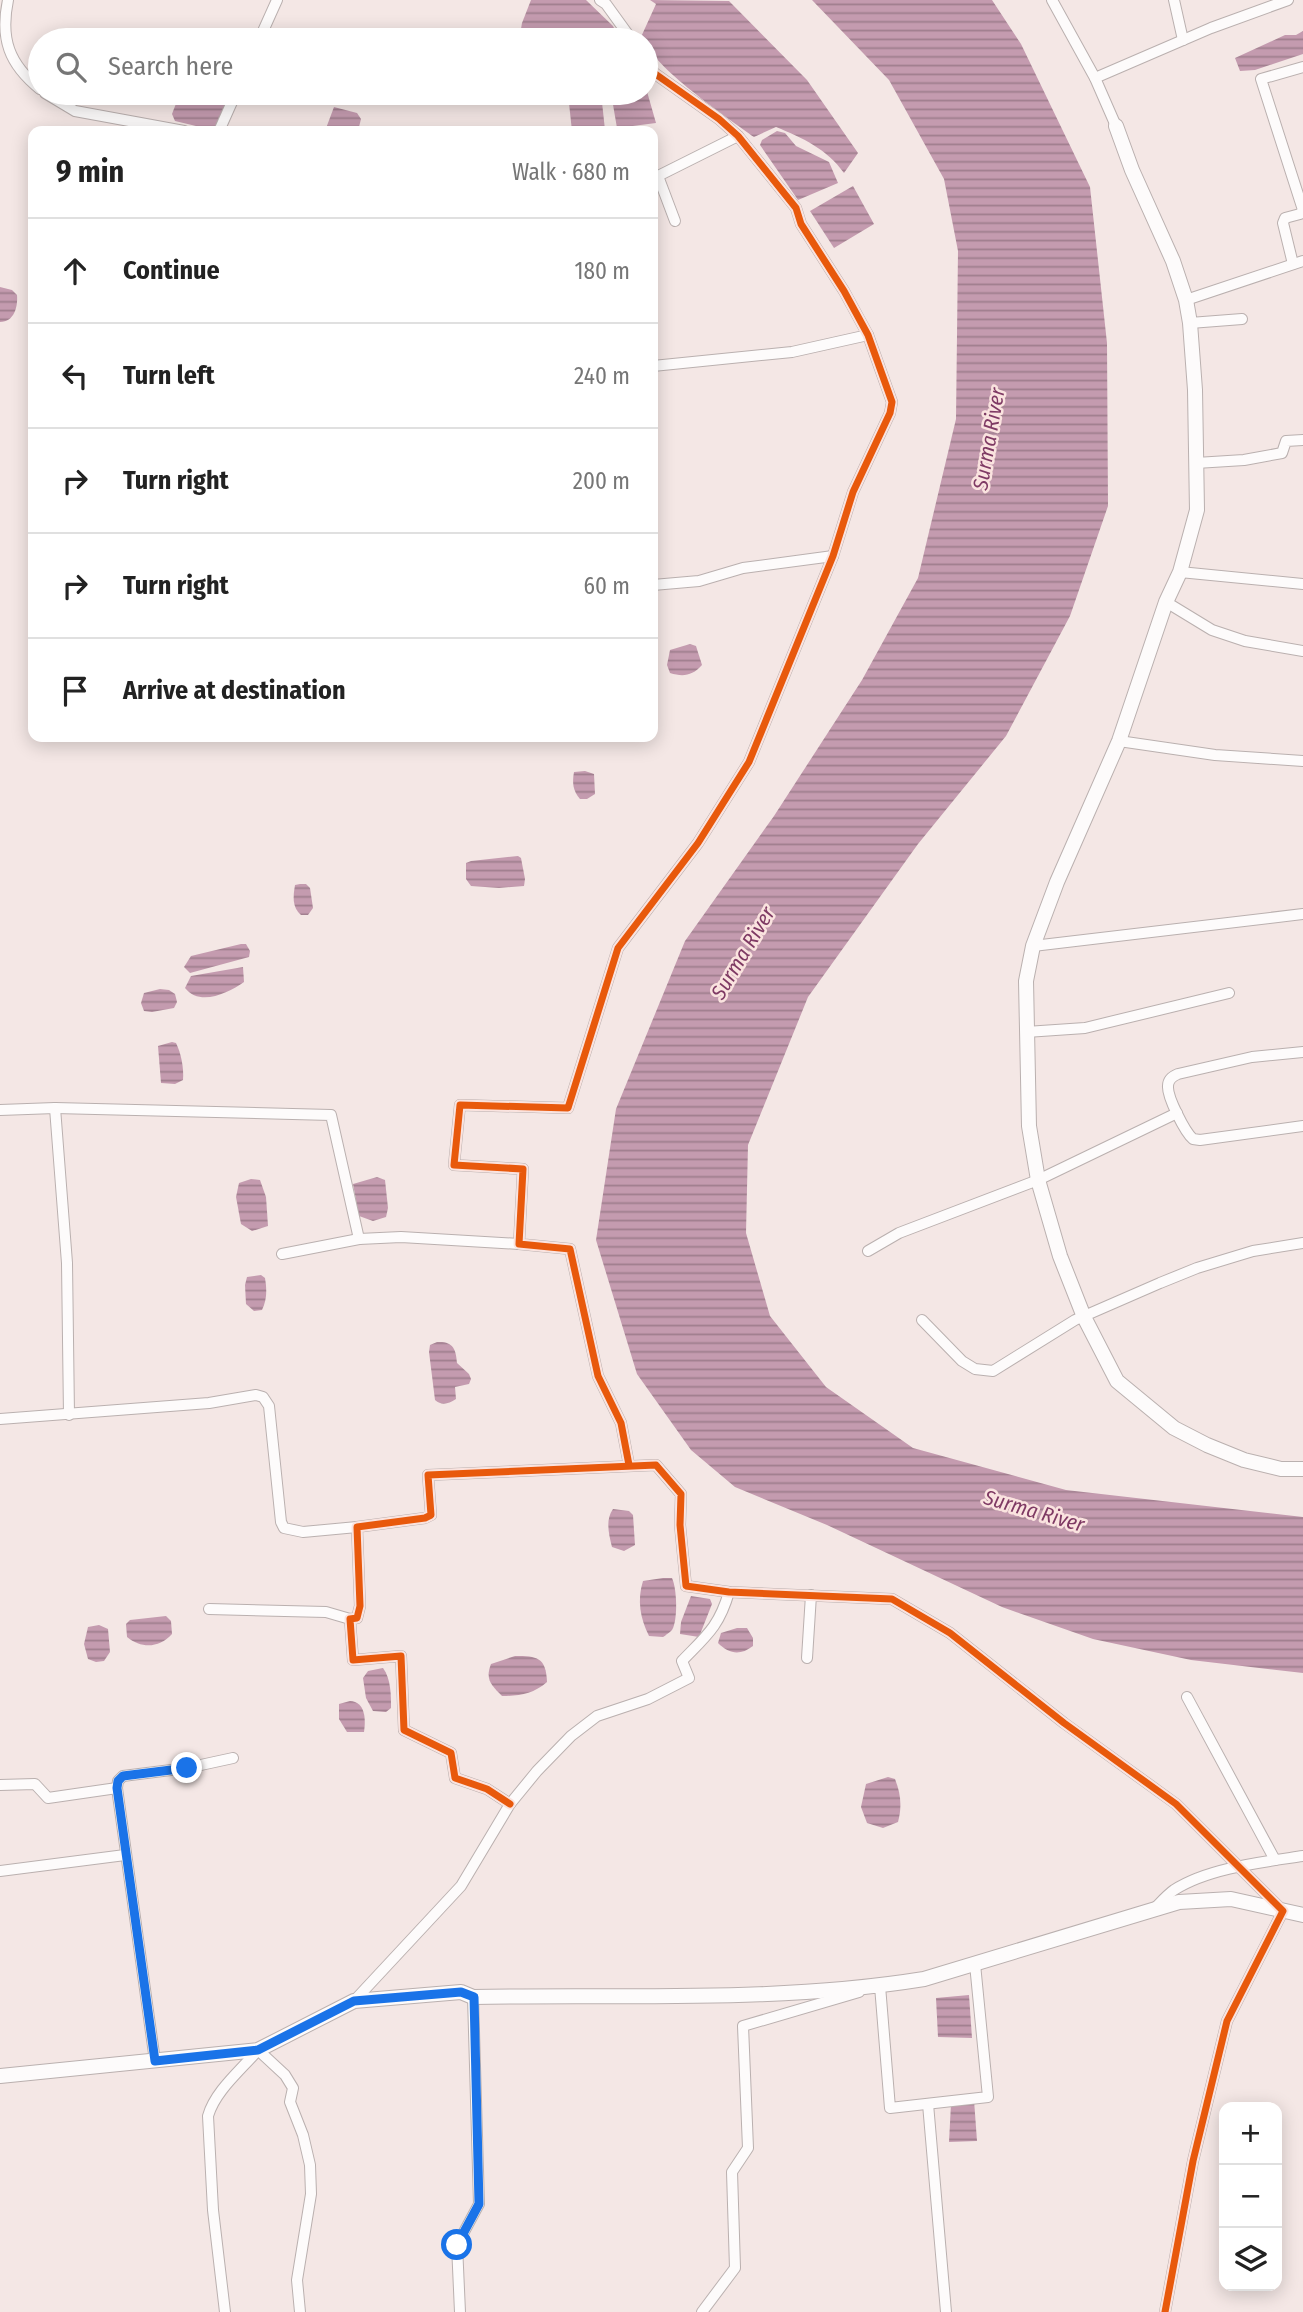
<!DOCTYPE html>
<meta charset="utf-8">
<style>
body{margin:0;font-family:"Fira Sans Condensed",sans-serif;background:#f2f2f2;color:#222}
.controls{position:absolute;right:21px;bottom:21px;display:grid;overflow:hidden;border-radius:14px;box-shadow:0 4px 18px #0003}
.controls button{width:63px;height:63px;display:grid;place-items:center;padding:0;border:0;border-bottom:2px solid #e0e0e0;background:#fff;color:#222;font:35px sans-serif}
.stop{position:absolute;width:21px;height:21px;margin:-16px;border:5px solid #1a73e8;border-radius:50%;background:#fff}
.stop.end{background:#1a73e8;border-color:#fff;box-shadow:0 2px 7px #0008}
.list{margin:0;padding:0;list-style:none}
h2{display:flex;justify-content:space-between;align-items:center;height:91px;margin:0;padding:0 28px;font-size:30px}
h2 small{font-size:23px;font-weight:400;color:#767676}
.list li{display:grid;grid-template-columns:46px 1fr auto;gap:21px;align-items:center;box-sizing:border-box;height:105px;padding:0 28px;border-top:2px solid #e0e0e0}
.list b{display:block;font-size:26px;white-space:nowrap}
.list em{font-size:23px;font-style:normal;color:#767676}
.icon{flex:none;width:38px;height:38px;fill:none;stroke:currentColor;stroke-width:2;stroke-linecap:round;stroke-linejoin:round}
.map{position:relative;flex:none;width:1303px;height:2312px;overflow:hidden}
.search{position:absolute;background:#fff;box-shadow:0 4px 18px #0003;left:28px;top:28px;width:630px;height:77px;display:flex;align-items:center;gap:18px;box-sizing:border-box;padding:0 24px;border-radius:38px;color:#767676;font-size:26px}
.panel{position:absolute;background:#fff;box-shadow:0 4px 18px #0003;left:28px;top:126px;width:630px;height:616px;border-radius:14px}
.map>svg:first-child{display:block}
</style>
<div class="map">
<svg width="1303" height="2312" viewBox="0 0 1303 2312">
<defs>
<pattern id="water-rules" width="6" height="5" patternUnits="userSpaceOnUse" patternTransform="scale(1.75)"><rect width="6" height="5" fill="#c49baf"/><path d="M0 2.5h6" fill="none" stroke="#9f7e8d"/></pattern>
</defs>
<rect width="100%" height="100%" fill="#f4e7e5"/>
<g fill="url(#water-rules)">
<polygon points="531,0 586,0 613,26 620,40 519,40 522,23"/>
<path d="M650,0L729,1L807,80L858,153L844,173C827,149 803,138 776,127L754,137C732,121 648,64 646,40L641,37L656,4Z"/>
<polygon points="812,0 992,0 1021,44 1090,187 1107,343 1108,506 1070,616 1006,736 918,844 808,997 748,1145 746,1233 770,1316 826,1387 913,1448 1066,1490 1303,1517 1303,1673 1191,1660 1093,1639 1002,1607 827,1525 735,1487 691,1450 637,1374 596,1240 616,1109 685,941 774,816 862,680 918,578 956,419 958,251 944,179 889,80"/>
<polygon points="1303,31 1303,54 1255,70 1240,71 1235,58 1285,35 1296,35"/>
<polygon points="646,88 656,123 617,128 611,93 646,93"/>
<polygon points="180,93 214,93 229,96 217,131 175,121 172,114"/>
<polygon points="601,93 605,130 572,131 568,94"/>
<polygon points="334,107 357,113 361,119 358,131 325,131"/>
<polygon points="777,131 785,133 796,146 829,162 838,183 798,200 760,145 762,140"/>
<polygon points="853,186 874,224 834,248 810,211"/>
<path d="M0,287L12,290L17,295C18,307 14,322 0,322Z"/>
<path d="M690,644L696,646L702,665C692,676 683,677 670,673L667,665L670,650Z"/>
<path d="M585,771L594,774L595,794L587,799H580C573,791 572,783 574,772Z"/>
<polygon points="518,856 521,858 525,879 524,886 499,888 471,886 466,879 466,863 471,861"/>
<path d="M300,884H306L310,888L313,908L308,915H301C292,907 293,897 295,885Z"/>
<polygon points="241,944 246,944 250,951 249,957 190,973 184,967 191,956"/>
<path d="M243,967L244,982C228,993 200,1007 185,988L191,976Z"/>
<polygon points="160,989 169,990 175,994 177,1002 174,1008 152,1012 144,1011 141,1003 144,993"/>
<path d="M172,1042L176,1043C181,1053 184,1068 183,1080L175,1084L161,1083L158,1046Z"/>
<polygon points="377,1177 385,1180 388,1208 386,1217 373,1221 359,1216 353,1184"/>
<polygon points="251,1179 260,1180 266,1197 268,1226 252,1231 241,1224 236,1197 239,1183"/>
<path d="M261,1275L265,1278C267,1289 267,1300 262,1310L254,1311L246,1304L245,1285L247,1277Z"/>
<path d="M437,1342C453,1341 456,1349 457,1363L469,1374L471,1379L469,1384L455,1387L456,1399C448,1404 442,1406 435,1400L429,1352L430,1345Z"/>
<path d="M613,1509L629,1511L633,1515L635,1545L624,1551L612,1547C609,1535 605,1520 613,1509Z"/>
<path d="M663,1578H672C677,1589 678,1620 672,1630C671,1631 665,1636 663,1637L649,1636C640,1618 637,1600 643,1581Z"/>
<polygon points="691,1596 710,1599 712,1604 699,1637 680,1634 681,1622"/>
<path d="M166,1616L171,1621L172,1634C159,1648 142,1649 127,1637L126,1624L130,1620Z"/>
<polygon points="99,1625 108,1629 110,1652 104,1661 96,1662 88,1659 84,1644 88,1627"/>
<path d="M737,1628H747L753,1638V1646C740,1656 729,1654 718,1643L721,1633Z"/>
<path d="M515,1656C537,1656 546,1657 547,1682C533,1694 520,1696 502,1696C491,1685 485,1679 491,1664Z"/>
<path d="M383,1668C391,1679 391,1695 391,1708L386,1712L373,1711L366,1698L363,1678L368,1671Z"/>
<path d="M350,1701C365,1702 366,1718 364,1732H347L339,1719V1704Z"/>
<path d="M888,1777L895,1779C901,1794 902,1807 898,1822L883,1828L867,1823L861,1807L866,1784Z"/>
<polygon points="969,1995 972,2038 938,2037 936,1998"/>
<polygon points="974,2100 977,2141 949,2142 951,2104"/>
</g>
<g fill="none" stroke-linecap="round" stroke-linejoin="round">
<defs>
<g id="minor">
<path d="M8,0C0,39 9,64 40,89"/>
<polyline points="600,0 606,4 632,40"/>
<polyline points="1052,0 1095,78 1116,126"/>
<polyline points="1174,0 1183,40"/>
<polyline points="259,40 277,0"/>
<polyline points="1095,78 1211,28 1288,0"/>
<polyline points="45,93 75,111 184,131"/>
<polyline points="219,131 236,93"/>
<polyline points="675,221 658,176 738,136"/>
<polyline points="1293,264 1283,223 1285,218 1300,214 1303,210 1261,79 1303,67"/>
<polyline points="1186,300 1303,261"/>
<polyline points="1190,323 1242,319"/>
<polyline points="653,366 792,352 868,335"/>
<polyline points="1196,463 1244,460 1282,453 1286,441 1303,440"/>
<polyline points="1180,572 1303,584"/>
<polyline points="653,585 699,581 743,568 833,556"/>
<polyline points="1166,602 1212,630 1245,641 1303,651"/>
<polyline points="1119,741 1215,755 1303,761"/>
<polyline points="1033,946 1303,914"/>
<polyline points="1026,1032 1085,1028 1229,993"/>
<path d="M1303,1052L1252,1057L1178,1074C1173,1076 1168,1080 1168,1086C1167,1097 1185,1132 1193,1139L1200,1140L1303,1126"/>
<polyline points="55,1108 331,1115 359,1239"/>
<polyline points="0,1110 55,1108 67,1263 69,1415"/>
<polyline points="868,1251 899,1233 1038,1180 1177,1113"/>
<polyline points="282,1254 359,1239 401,1237 519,1244"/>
<polyline points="922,1320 962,1361 975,1369 993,1371 1075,1320 1160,1283 1197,1268 1253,1251 1303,1243"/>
<polyline points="0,1419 209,1403 256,1395 263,1397 269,1406 281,1522 284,1528 303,1532 357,1527"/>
<polyline points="629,1465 621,1423 598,1376 570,1249 519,1244 523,1169 454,1165 460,1105 568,1108 618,948 698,843 749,762 833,556 853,492 890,413 892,402 868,335 844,291 801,224 796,208 738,136 719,119 654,73 646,60"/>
<polyline points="209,1609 326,1612 350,1619"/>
<polyline points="807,1658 811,1595"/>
<polyline points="1187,1697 1275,1860"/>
<polyline points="0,1785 35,1784 48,1798 117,1788"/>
<polyline points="510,1804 487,1789 455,1778 451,1753 404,1730 401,1656 353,1660 350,1619 357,1618 360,1606 357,1527 425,1518 431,1515 428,1475 656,1465 681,1494 680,1525 686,1586 729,1592 892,1599 950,1633 1064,1723 1176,1804 1283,1911 1227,2021 1193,2161 1165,2312"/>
<polyline points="0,1871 125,1855"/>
<path d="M1154,1909C1160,1903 1167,1895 1174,1890C1208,1868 1263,1862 1303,1856"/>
<polyline points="875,1988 880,1986 890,2108 988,2097 975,1964"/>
<path d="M354,2001L461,1886L510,1804L537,1771L571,1736L597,1716L648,1699L689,1678L682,1661C706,1636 719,1627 729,1592"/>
<polyline points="155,2061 117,1788 118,1781 123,1776 187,1768 233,1758"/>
<polyline points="928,2104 946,2312"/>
<path d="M225,2312L213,2210L208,2116C215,2091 241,2070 258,2050L285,2075L293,2088L290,2102L303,2135L310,2165L311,2194L297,2280L300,2312"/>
<polyline points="460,2312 457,2245 479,2204 473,1997"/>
<polyline points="702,2312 735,2268 732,2172 748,2148 743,2026 859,1992"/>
</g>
<g id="tertiary">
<polyline points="1116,126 1132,170 1173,261 1186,300 1190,323 1195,390 1197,510 1180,572 1166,602 1119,741 1057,882 1033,946 1026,981 1029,1126 1038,1180 1060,1256 1084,1317 1117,1381 1174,1428 1207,1445 1244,1460 1281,1469 1303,1469"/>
<path d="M0,2076L258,2050L354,2001L461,1992L473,1997C624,1994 775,2003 924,1979L1179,1902L1231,1899L1303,1915"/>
</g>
</defs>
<use href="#minor" stroke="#bab0af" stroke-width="12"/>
<use href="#tertiary" stroke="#bab0af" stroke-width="16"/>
<use href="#minor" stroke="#fdfbfb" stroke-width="10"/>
<use href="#tertiary" stroke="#fdfbfb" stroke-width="14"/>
<defs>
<g id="cycleway">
<polyline points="629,1465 621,1423 598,1376 570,1249 519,1244 523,1169 454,1165 460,1105 568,1108 618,948 698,843 749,762 833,556 853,492 890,413 892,402 868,335 844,291 801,224 796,208 738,136 719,119 654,73 646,60"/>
<polyline points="510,1804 487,1789 455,1778 451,1753 404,1730 401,1656 353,1660 350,1619 357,1618 360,1606 357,1527 425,1518 431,1515 428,1475 656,1465 681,1494 680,1525 686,1586 729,1592 892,1599 950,1633 1064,1723 1176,1804 1283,1911 1227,2021 1193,2161 1165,2312"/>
</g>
</defs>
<use href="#cycleway" stroke="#fae3df" stroke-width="11"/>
<use href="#cycleway" stroke="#e8590c" stroke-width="7"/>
</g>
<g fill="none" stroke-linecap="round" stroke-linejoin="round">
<polyline stroke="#1a73e8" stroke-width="9" points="187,1768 123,1776 118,1781 117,1788 155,2061 258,2050 354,2001 461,1992 474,1997 479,2204 457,2245"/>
</g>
<g text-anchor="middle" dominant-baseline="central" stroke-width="5" stroke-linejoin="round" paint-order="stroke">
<g font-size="21" font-style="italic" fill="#7f3a64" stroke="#fae3df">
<text transform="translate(989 439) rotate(-80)">Surma River</text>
<text transform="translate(743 953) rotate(-59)">Surma River</text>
<text transform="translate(1034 1511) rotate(16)">Surma River</text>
</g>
</g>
</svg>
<div class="controls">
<button>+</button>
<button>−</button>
<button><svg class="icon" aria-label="layers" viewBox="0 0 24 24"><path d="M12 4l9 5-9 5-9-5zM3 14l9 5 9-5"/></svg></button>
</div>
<div class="stop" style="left:457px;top:2245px"></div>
<div class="stop end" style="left:187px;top:1768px"></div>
<div class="search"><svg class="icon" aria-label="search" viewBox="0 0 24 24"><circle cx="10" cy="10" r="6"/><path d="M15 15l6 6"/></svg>Search here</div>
<section class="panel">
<h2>9 min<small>Walk · 680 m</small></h2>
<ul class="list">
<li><svg class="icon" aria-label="ahead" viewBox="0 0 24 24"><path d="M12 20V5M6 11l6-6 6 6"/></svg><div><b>Continue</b></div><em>180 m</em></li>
<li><svg class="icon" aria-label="left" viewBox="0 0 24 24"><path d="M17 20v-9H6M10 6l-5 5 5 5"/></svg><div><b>Turn left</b></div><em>240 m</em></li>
<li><svg class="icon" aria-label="right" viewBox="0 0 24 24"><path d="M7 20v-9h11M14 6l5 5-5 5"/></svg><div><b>Turn right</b></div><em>200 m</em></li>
<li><svg class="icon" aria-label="right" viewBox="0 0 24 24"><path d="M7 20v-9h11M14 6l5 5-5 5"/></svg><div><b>Turn right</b></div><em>60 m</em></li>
<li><svg class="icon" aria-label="arrive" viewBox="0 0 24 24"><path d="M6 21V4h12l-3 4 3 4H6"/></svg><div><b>Arrive at destination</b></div></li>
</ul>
</section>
</div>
